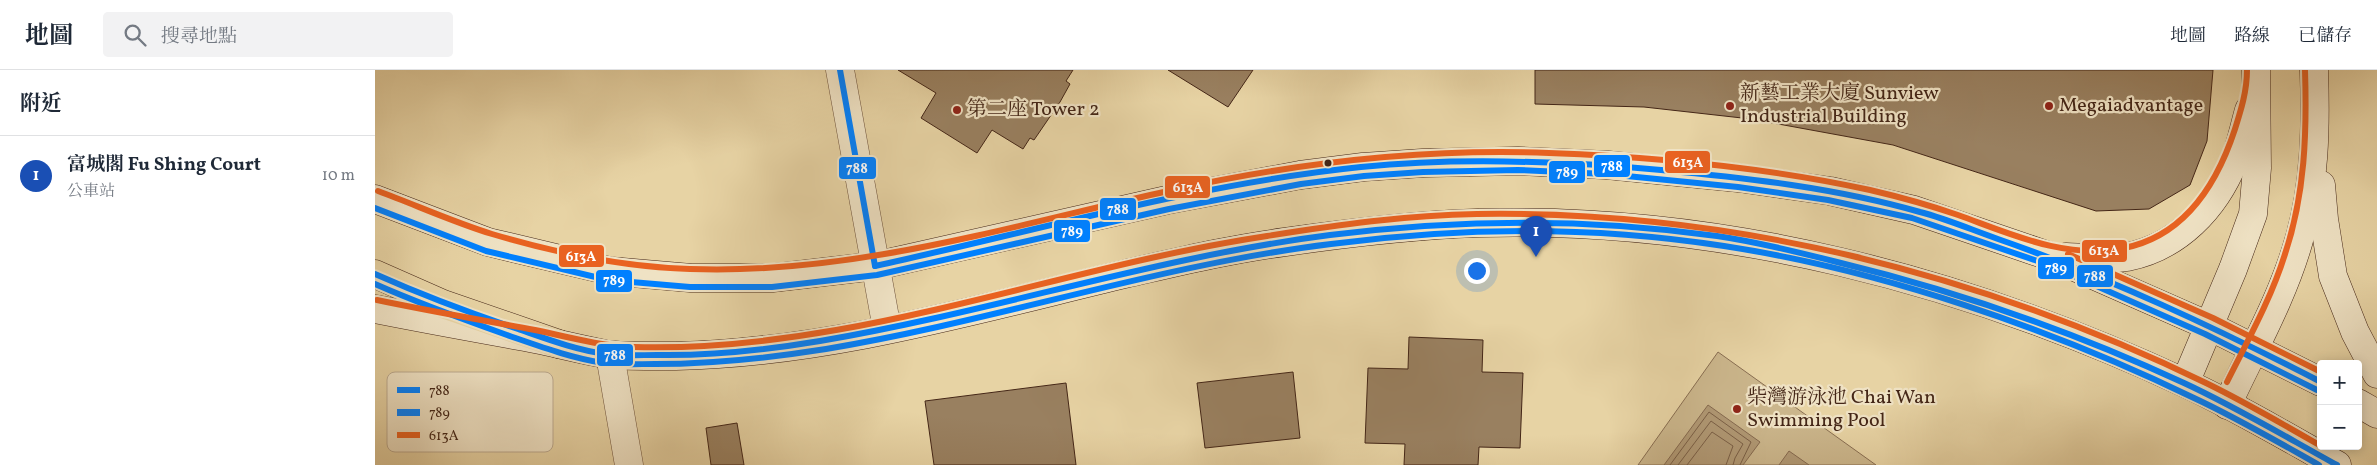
<!DOCTYPE html>
<html lang="zh-TW">
<meta charset="utf-8">
<style>
body{margin:0;font-family:Vollkorn,"Noto Serif TC",serif;background:#f2f2f3;color:#1f2937}
.controls{position:absolute;right:15px;bottom:15px;display:grid;overflow:hidden;border-radius:5px;box-shadow:0 2px 12px #0003}
.controls button{width:45px;height:45px;display:grid;place-items:center;padding:0;border:0;border-bottom:1px solid #e0e1e3;background:#fff;color:#1f2937;font:25px sans-serif}
.you{position:absolute;left:1101px;top:200px;width:18px;height:18px;margin:-12px;border:4px solid #fff;border-radius:50%;background:#1a73e8;box-shadow:0 0 0 8px #1a73e833}
.badge{display:grid;place-items:center;width:32px;height:32px;border-radius:50%;background:#ea580c;color:#fff;font-size:16px;font-weight:700}
.pin{position:absolute;translate:-50% -41px;filter:drop-shadow(0 1px 2px #0008)}
.pin::after{content:'';position:absolute;top:26px;width:18px;height:15px;background:inherit;clip-path:polygon(0 0,100% 0,50% 100%)}
.list{margin:0;padding:0;list-style:none}
h2{display:flex;justify-content:space-between;align-items:center;height:65px;margin:0;padding:0 20px;font-size:21px}
h2 small{font-size:16px;font-weight:400;color:#747a83}
.list li{display:grid;grid-template-columns:32px 1fr auto;gap:15px;align-items:center;box-sizing:border-box;height:80px;padding:0 20px;border-top:1px solid #e0e1e3}
.list b{display:block;font-size:19px;white-space:nowrap}
.list p{margin:0;font-size:16px;white-space:nowrap;color:#747a83}
.list em{font-size:16px;font-style:normal;color:#747a83}
.icon{flex:none;width:28px;height:28px;fill:none;stroke:currentColor;stroke-width:2;stroke-linecap:round;stroke-linejoin:round}
.map{position:relative;flex:none;width:2002px;height:395px;overflow:hidden}
header{display:flex;align-items:center;gap:30px;box-sizing:border-box;height:70px;padding:0 25px;background:#fff;border-bottom:1px solid #e0e1e3}
header strong{font-size:24px}
nav{display:flex;gap:28px;margin-inline-start:auto;font-size:18px}
.search{width:350px;height:45px;background:#f2f2f3;display:flex;align-items:center;gap:12px;box-sizing:border-box;padding:0 18px;border-radius:5px;color:#747a83;font-size:19px}
main{display:flex}
aside{flex:1;background:#fff}
.map>svg:first-child{display:block}
</style>
<header>
<strong>地圖</strong>
<div class="search"><svg class="icon" aria-label="search" viewBox="0 0 24 24"><circle cx="10" cy="10" r="6"/><path d="M15 15l6 6"/></svg>搜尋地點</div>
<nav><a>地圖</a><a>路線</a><a>已儲存</a></nav>
</header>
<main>
<aside>
<h2>附近<small></small></h2>
<ul class="list">
<li><span class="badge" style="background:#1a4fb4">1</span><div><b>富城閣 Fu Shing Court</b><p>公車站</p></div><em>10 m</em></li>
</ul>
</aside>
<div class="map">
<svg width="2002" height="395" viewBox="0 0 2002 395">
<rect width="100%" height="100%" fill="#e7d3a4"/>
<filter id="stains"><feTurbulence type="fractalNoise" baseFrequency=".004" numOctaves="4"/><feColorMatrix values="0 0 0 0 .2 0 0 0 0 .09 0 0 0 0 .02 0 0 0 .5 -.17"/></filter>
<radialGradient id="worn" r=".72"><stop offset=".6" stop-color="#630" stop-opacity="0"/><stop offset="1" stop-color="#630" stop-opacity=".3"/></radialGradient>
<polygon fill="#cbb68c" stroke="#886e52" points="1343,282 1501,395 1263,395"/>
<g fill="#b09874" stroke="#856a4f">
<polygon points="1333,335 1385,372 1368,395 1289,395"/>
<polygon points="1414,381 1434,395 1404,395"/>
</g>
<g fill="none" stroke-linecap="round" stroke-linejoin="round">
<g stroke="#7a5f46" stroke-width="1">
<polyline points="1295,395 1334,342 1376,372 1365,395"/>
<polyline points="1303,395 1336,351 1368,374 1360,388 1358,395"/>
<polyline points="1312,395 1337,362 1358,376 1351,395"/>
</g>
</g>
<g fill="#998060" stroke="#442617">
<polygon points="523,0 698,0 691,11 695,14 685,32 659,70 655,68 648,79 617,60 602,83 546,48 561,23"/>
<polygon points="793,0 878,0 853,37"/>
<polygon points="1160,0 1838,0 1832,71 1815,115 1774,139 1721,141 1518,75 1376,49 1269,37 1160,34"/>
<polygon points="1034,267 1108,270 1107,302 1148,303 1145,378 1104,377 1103,395 1029,395 1030,374 990,373 993,298 1033,299"/>
<polygon points="918,302 925,368 830,378 822,313"/>
<polygon points="691,313 701,395 559,395 550,331"/>
<polygon points="362,353 369,395 336,395 331,358"/>
</g>
<g fill="none" stroke-linecap="round" stroke-linejoin="round">
<defs>
<polyline id="minor" points="235,285 254,395"/>
<polyline id="tertiary" points="465,0 512,259"/>
<g id="secondary">
<polyline points="1946,115 1949,149 1958,206 1980,262 2002,304"/>
<polyline points="0,129 113,172 235,201 316,208 397,208 500,196 792,130 925,105 988,97 1048,93 1143,91 1232,95 1364,108 1455,121 1539,140 1677,187 1834,256 1946,312"/>
<path d="M1691,187C1712,188 1732,190 1752,187C1803,177 1840,138 1859,91C1866,75 1869,57 1874,40"/>
<path d="M0,239C50,249 100,258 150,267C177,272 203,279 230,284C252,287 278,286 301,286C453,283 603,239 750,204C803,192 856,179 910,172C973,163 1038,155 1102,153C1347,146 1589,210 1810,313C1862,337 1912,367 1962,395"/>
<polyline points="1810,313 1858,199 1878,144 1882,98 1881,0"/>
<polyline points="1983,333 2002,344"/>
<path d="M1852,335C1877,281 1908,227 1924,170C1940,115 1941,57 1939,0"/>
</g>
<polyline id="primary" points="0,204 68,234 184,274"/>
</defs>
<use href="#minor" stroke="#6d513a" stroke-width="29"/>
<use href="#tertiary" stroke="#6d513a" stroke-width="29"/>
<use href="#secondary" stroke="#442617" stroke-width="29"/>
<use href="#primary" stroke="#442617" stroke-width="29"/>
<use href="#minor" stroke="#efe2c4" stroke-width="28"/>
<use href="#tertiary" stroke="#efe2c4" stroke-width="28"/>
<use href="#secondary" stroke="#efe2c4" stroke-width="28"/>
<use href="#primary" stroke="#e7d3a4" stroke-width="28"/>
<defs>
<g id="bus-1">
<polyline points="465,0 500,196"/>
<path d="M500,196C661,161 821,114 986,97C1085,87 1186,91 1286,100C1373,108 1461,118 1545,142C1572,149 1597,160 1623,169C1735,208 1841,258 1946,312"/>
<path d="M0,204C47,225 95,243 143,259C172,269 201,280 231,284C248,286 265,285 282,285C337,286 391,280 445,271C616,242 782,187 955,165C1083,149 1215,148 1342,166C1383,172 1423,182 1462,192C1582,221 1697,261 1809,313C1861,337 1911,367 1962,395"/>
</g>
<g id="bus-2">
<polyline points="0,138 111,181 233,210 315,217 397,217 502,205 794,139 926,114 989,106 1048,102 1143,100 1231,104 1363,117 1453,130 1537,148 1674,195 1830,264 1942,320"/>
<path d="M0,214C43,233 87,249 132,265C164,276 196,288 229,293C246,295 263,294 280,294C337,294 394,288 451,279C620,251 784,195 956,174C1085,157 1220,156 1349,176C1506,200 1677,259 1819,328C1862,348 1903,372 1944,395"/>
</g>
<g id="bus-3">
<path d="M3,121C41,135 78,152 117,164C181,183 248,197 315,199C479,205 635,156 793,121C919,93 1045,78 1174,83C1281,87 1390,97 1495,120C1525,127 1554,135 1583,145C1636,164 1691,190 1749,178C1810,166 1842,114 1860,59C1866,40 1872,21 1872,0"/>
<polyline points="1693,184 1838,248 1946,302"/>
<path d="M2,230C54,241 107,250 160,260C193,267 225,276 259,277C477,283 679,198 892,166C961,155 1032,145 1102,144C1354,140 1605,203 1831,313C1870,332 1908,354 1946,376"/>
<path d="M1852,312C1873,270 1896,229 1910,184C1930,124 1932,63 1930,0"/>
</g>
</defs>
<use href="#bus-1" stroke="#efe2c4" stroke-width="10"/>
<use href="#bus-2" stroke="#efe2c4" stroke-width="10"/>
<use href="#bus-3" stroke="#efe2c4" stroke-width="10"/>
<use href="#bus-1" stroke="#0080ff" stroke-width="6"/>
<use href="#bus-2" stroke="#0080ff" stroke-width="6"/>
<use href="#bus-3" stroke="#e96221" stroke-width="6"/>
</g>
<g fill="#8f2418" stroke="#efe2c4" stroke-width="2">
<circle cx="1355" cy="36" r="5"/>
<circle cx="1674" cy="36" r="5"/>
<circle cx="582" cy="40" r="5"/>
<circle cx="1362" cy="339" r="5"/>
</g>
<circle fill="#442617" stroke="#efe2c4" stroke-width="2" cx="953" cy="93" r="4.5"/>
<g text-anchor="middle" dominant-baseline="central" stroke-width="4.5" stroke-linejoin="round" paint-order="stroke">
<g font-size="20" fill="#442617" stroke="#efe2c4" text-anchor="start">
<text x="1365" y="24">新藝工業大廈 Sunview<tspan x="1365" dy="23">Industrial Building</tspan></text>
<text x="1684" y="36">Megaiadvantage</text>
<text x="592" y="40">第二座 Tower 2</text>
<text x="1372" y="328">柴灣游泳池 Chai Wan<tspan x="1372" dy="23">Swimming Pool</tspan></text>
</g>
</g>
<rect x="12" y="302" width="166" height="80" rx="8" fill="#efe2c4" stroke="#bcaa90" stroke-width="1"/>
<rect x="22" y="317" width="23" height="6" fill="#0080ff"/>
<rect x="22" y="339" width="23" height="7" fill="#0080ff"/>
<rect x="22" y="362" width="23" height="6" fill="#e96221"/>
<g font-size="14" fill="#442617">
<text x="54" y="325">788</text>
<text x="54" y="347">789</text>
<text x="54" y="370">613A</text>
</g>
<g stroke="#efe2c4" stroke-width="2">
<rect x="1289" y="80" width="47" height="24" rx="5" fill="#e96221"/>
<rect x="1218" y="84" width="38" height="24" rx="5" fill="#0080ff"/>
<rect x="463" y="86" width="39" height="24" rx="5" fill="#0080ff"/>
<rect x="1173" y="90" width="38" height="24" rx="5" fill="#0080ff"/>
<rect x="789" y="105" width="47" height="24" rx="5" fill="#e96221"/>
<rect x="724" y="127" width="38" height="24" rx="5" fill="#0080ff"/>
<rect x="678" y="149" width="38" height="24" rx="5" fill="#0080ff"/>
<rect x="1706" y="169" width="47" height="24" rx="5" fill="#e96221"/>
<rect x="183" y="174" width="47" height="24" rx="5" fill="#e96221"/>
<rect x="1662" y="186" width="38" height="24" rx="5" fill="#0080ff"/>
<rect x="1701" y="194" width="38" height="24" rx="5" fill="#0080ff"/>
<rect x="220" y="199" width="38" height="24" rx="5" fill="#0080ff"/>
<rect x="221" y="273" width="38" height="24" rx="5" fill="#0080ff"/>
</g>
<g font-size="14" text-anchor="middle" font-weight="bold" fill="#fff">
<text x="1313" y="97">613A</text>
<text x="1237" y="101">788</text>
<text x="482" y="103">788</text>
<text x="1192" y="107">789</text>
<text x="813" y="122">613A</text>
<text x="743" y="144">788</text>
<text x="697" y="166">789</text>
<text x="1729" y="185">613A</text>
<text x="206" y="191">613A</text>
<text x="1681" y="203">789</text>
<text x="1720" y="211">788</text>
<text x="239" y="215">789</text>
<text x="240" y="290">788</text>
</g>
<rect width="100%" height="100%" filter="url(#stains)"/>
<rect width="100%" height="100%" fill="url(#worn)"/>
</svg>
<div class="controls">
<button>+</button>
<button>−</button>
</div>
<div class="you"></div>
<div class="pin badge" style="left:1161px;top:187px;background:#1a4fb4">1</div>
</div>
</main>
